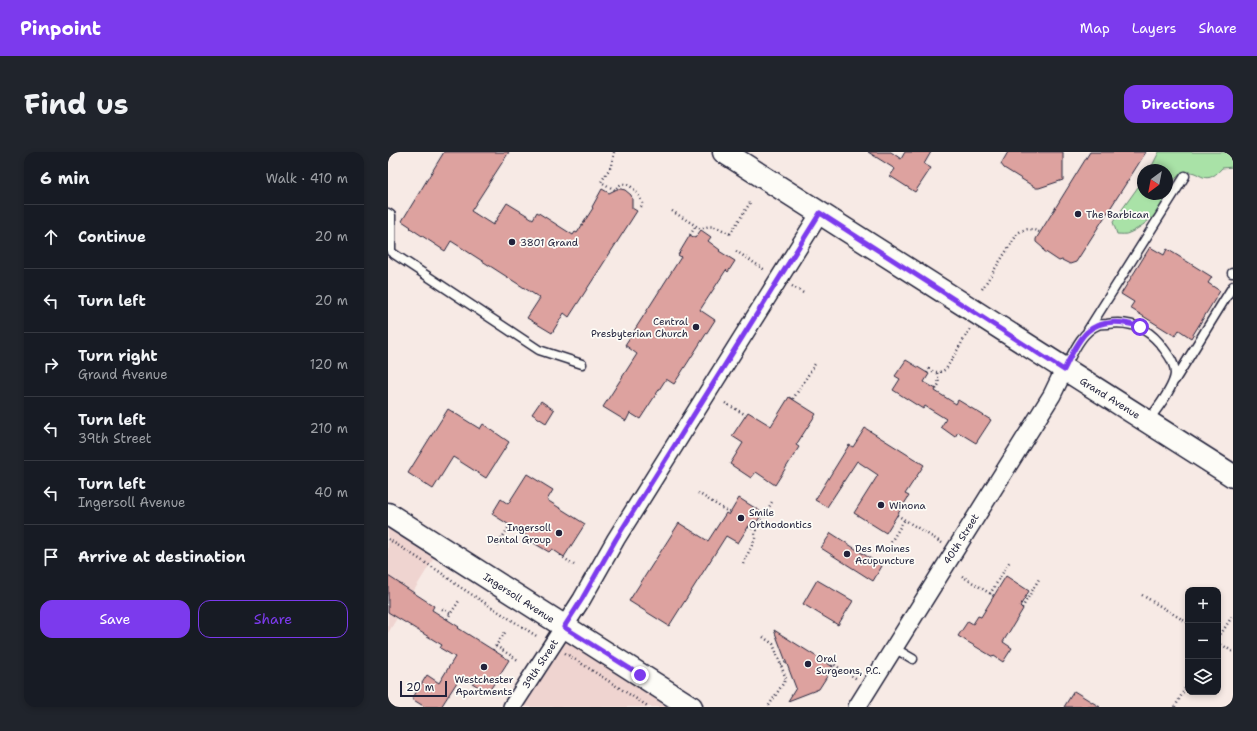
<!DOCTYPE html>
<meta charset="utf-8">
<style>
body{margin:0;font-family:"Shantell Sans",sans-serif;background:#20242c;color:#f1f3f6}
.controls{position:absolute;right:12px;bottom:12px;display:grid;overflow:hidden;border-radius:8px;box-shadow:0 2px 6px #0003}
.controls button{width:36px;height:36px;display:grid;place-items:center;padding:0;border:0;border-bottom:1px solid #363941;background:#171b24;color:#f1f3f6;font:20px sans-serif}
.compass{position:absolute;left:749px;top:12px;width:36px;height:36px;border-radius:50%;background:#171b24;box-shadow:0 2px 6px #0003;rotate:212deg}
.scale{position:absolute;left:12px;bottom:10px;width:47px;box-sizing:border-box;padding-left:4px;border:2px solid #22223b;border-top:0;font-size:11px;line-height:14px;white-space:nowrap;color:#22223b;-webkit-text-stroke:3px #fdfcf7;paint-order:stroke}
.stop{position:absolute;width:12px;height:12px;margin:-9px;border:3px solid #7c3aed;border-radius:50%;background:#fff}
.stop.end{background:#7c3aed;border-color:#fff;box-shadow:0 1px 4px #0008}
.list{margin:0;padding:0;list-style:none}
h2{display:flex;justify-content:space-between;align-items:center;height:52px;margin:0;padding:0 16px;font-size:17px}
h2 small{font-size:13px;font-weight:400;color:#9ea1a6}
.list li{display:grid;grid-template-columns:26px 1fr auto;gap:12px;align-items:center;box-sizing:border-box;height:64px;padding:0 16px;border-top:1px solid #363941}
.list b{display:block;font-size:15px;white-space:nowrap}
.list p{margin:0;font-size:13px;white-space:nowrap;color:#9ea1a6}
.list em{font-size:13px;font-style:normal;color:#9ea1a6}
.actions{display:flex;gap:8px;padding:12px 16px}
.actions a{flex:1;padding:9px 0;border:1px solid #7c3aed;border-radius:12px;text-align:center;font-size:14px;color:#7c3aed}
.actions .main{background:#7c3aed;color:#fff}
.icon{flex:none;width:22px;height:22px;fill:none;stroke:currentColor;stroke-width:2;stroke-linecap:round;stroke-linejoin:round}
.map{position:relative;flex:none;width:845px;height:555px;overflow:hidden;border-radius:12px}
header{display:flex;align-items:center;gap:24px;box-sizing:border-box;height:56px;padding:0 20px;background:#7c3aed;color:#fff}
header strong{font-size:19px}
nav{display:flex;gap:22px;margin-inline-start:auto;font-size:14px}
.intro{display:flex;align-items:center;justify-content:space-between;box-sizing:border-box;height:96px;padding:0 24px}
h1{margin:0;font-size:28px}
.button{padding:10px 18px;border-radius:12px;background:#7c3aed;color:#fff;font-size:14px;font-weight:700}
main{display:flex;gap:24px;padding:0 24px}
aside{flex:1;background:#171b24;border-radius:12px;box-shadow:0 2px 6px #0003}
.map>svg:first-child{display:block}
</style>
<header>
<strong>Pinpoint</strong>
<nav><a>Map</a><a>Layers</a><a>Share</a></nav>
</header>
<div class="intro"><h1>Find us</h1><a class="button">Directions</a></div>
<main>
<aside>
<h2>6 min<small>Walk · 410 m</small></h2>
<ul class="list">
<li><svg class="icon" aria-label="ahead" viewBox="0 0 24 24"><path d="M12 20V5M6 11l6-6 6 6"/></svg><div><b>Continue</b></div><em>20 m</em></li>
<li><svg class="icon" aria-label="left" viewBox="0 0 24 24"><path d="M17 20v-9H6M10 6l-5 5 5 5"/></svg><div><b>Turn left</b></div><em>20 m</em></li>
<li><svg class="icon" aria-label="right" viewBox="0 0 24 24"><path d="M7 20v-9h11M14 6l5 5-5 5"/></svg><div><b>Turn right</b><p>Grand Avenue</p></div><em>120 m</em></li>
<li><svg class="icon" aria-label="left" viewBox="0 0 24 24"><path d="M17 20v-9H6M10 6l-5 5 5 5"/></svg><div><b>Turn left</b><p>39th Street</p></div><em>210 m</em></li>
<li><svg class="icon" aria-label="left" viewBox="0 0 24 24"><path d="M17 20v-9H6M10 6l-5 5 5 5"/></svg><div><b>Turn left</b><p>Ingersoll Avenue</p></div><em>40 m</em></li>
<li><svg class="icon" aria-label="arrive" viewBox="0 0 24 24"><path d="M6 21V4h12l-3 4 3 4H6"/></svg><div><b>Arrive at destination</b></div></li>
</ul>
<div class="actions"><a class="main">Save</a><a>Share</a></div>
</aside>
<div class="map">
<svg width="845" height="555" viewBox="0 0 845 555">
<rect width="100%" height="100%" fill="#f7eae5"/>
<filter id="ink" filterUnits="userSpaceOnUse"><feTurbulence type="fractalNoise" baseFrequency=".025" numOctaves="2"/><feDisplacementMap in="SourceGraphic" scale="8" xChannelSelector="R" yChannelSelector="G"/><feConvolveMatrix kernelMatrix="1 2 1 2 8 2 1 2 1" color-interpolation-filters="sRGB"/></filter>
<g filter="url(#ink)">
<g fill="#efd4d0">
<polygon points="0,362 52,396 0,481"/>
<polygon points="176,475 300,555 124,555"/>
</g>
<path fill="#a9e2a7" stroke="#668271" d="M771,0H845V15L834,16C815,38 812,15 796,21C782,25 781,44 775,54C770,62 750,78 741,81C738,83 733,82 729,82L725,70L755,28V42H779V18H762Z"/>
<g fill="#dda29f" stroke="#22223b">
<polygon points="56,0 121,0 83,59 105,73 119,51 145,67 149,60 185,83 187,80 189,81 205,56 204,55 214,37 221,41 229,37 233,37 237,38 243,43 244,47 244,56 249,59 181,165 176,161 164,181 139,166 152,146 63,89 57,99 22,76 23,75 14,69"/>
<polygon points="480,0 503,0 513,7 517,0 543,0 536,12 543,16 527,40 502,24 507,17"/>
<polygon points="620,0 675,0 675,28 651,36 648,36 616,16 613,12"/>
<polygon points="702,0 758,0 688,110 682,112 674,108 671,109 656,99 655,96 648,90 648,87"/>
<polygon points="313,78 323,85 320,89 332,98 331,99 347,109 340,120 338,118 312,158 327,168 286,232 278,227 252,267 242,261 238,269 215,255 249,202 237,193 293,105 290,103 302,83 307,86"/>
<polygon points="762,95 776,103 779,97 824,125 820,131 832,139 803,186 791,178 787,184 763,169 742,156 746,150 733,142"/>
<polygon points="518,208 541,222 536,230 548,237 547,239 568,252 570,248 603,268 588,291 570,280 567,285 553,275 558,267 537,254 535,257 505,238 512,227 507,224"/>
<polygon points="401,245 428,262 408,293 411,295 387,333 368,320 363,326 342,312 355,291 344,284 360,260 383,274"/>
<polygon points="153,249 166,258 158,271 144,262"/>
<polygon points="60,257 92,277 95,272 121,290 98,326 65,305 45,337 20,321"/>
<polygon points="477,276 536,313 517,342 521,344 498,381 466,361 490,323 469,309 439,355 427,348 461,293 465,295"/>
<polygon points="139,322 165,338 159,348 197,372 176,405 164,397 161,400 144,390 145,388 104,362 113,347 120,352"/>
<polygon points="351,346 375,361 368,371 364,369 350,391 338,384 281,474 241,449 291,371 320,389 338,361 341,363"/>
<polygon points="443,381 494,414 485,429 433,396"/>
<polygon points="0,424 46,454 44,458 71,475 70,476 121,508 100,541 73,524 53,555 37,555 24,547 39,523 51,531 67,505 52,496 54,493 0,460"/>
<polygon points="618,424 641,439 632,454 635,457 615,490 624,496 615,510 606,504 605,505 570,484 580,469 585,472 590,464 593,465"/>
<polygon points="429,428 465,449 450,473 415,452"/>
<polygon points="386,478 445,515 431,537 400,549 408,536"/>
<polygon points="686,539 712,555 676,555"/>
</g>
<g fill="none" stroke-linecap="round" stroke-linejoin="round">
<defs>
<g id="service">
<polyline points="0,61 3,63 3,100 151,198 194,212"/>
<polyline points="844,121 845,121"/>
<polyline points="700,178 797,24"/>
<path d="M677,216C685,201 693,180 710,173C712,172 716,172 719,172C744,168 762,177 776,197C782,205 787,212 787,222C786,236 768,258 760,269"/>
<polyline points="787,228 845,134"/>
<polyline points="506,496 525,507"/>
</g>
<g id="minor">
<polyline points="124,555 194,447 228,387 432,61"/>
<polyline points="469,555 664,243 676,218"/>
</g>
<g id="secondary">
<polyline points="336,0 845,324"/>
<polyline points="0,362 303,555"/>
</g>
</defs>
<use href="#service" stroke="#22223b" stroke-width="11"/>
<use href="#minor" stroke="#22223b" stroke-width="20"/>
<use href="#secondary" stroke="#22223b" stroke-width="25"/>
<g stroke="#22223b" stroke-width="2.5" stroke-dasharray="1 3" stroke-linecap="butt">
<path d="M226,0L224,13L213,30L227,38C238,22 251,42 255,52L252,56"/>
<path d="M284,59L313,77C324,71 333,77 342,82V84"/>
<polyline points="342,82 362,51"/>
<polyline points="302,83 308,74"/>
<polyline points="348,99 377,118"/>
<polyline points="404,134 417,142"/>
<path d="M594,137L630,81C637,76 643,76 651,80"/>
<path d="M539,221L541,217C547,221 552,221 558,217L582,177"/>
<polyline points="548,237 551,232 549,220"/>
<polyline points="405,247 427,212"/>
<polyline points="337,251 358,263"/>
<polyline points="310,341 342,361"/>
<polyline points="509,363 554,391"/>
<polyline points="360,375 368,378"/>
<polyline points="0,387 52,420 69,433 150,485"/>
<polyline points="503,390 517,367"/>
<polyline points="109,394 122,373"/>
<polyline points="173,403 173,404 186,413"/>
<polyline points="355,412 367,387 367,381 385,348"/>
<polyline points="574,424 606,444"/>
<polyline points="602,442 622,409"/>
<polyline points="754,443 800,471"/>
<polyline points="634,456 651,427"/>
<polyline points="54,457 63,462"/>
<polyline points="59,467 71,449"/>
<polyline points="375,485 385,492 398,527 380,555"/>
<polyline points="830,490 831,485 845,463"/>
<polyline points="830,490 845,500"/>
<polyline points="108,494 130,508"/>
<polyline points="105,498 118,479"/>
<polyline points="177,501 261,555"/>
<polyline points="393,513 398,510"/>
<polyline points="444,514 445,512 469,527"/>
<polyline points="787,555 800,531"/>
</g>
<use href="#service" stroke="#fdfcf7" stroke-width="8"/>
<use href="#minor" stroke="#fdfcf7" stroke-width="17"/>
<use href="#secondary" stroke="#fdfcf7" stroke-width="22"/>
</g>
</g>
<g fill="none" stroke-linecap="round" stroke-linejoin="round" filter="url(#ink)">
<path stroke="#7c3aed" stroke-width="5" d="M252,523L176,475L194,447L228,387L432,61L676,218C682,206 689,189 699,180C713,167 735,169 752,175"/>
</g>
<g fill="#22223b" stroke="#fdfcf7" stroke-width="1.5">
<circle cx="690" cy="62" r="4"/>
<circle cx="124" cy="90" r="4"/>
<circle cx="308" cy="175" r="4"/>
<circle cx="493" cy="353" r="4"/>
<circle cx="353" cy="366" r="4"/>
<circle cx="171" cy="381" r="4"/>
<circle cx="459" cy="402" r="4"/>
<circle cx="420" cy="512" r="4"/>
<circle cx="96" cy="515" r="4"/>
</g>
<g text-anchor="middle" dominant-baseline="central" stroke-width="3.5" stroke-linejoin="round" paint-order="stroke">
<g font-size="10" fill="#22223b" stroke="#fdfcf7" text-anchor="start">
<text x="698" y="62">The Barbican</text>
<text x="132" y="90">3801 Grand</text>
<text x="300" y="169" text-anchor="end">Central<tspan x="300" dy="12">Presbyterian Church</tspan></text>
<text x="501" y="353">Winona</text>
<text x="361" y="360">Smile<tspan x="361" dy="12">Orthodontics</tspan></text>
<text x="163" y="375" text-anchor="end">Ingersoll<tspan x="163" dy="12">Dental Group</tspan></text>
<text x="467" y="396">Des Moines<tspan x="467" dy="12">Acupuncture</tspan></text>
<text x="428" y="506">Oral<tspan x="428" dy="12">Surgeons, P.C.</tspan></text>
<text x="96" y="527" text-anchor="middle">Westchester<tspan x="96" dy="12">Apartments</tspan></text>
</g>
<g font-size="10" fill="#22223b" stroke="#fdfcf7">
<text transform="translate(722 246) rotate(32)">Grand Avenue</text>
<text transform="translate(573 387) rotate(-58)">40th Street</text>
<text transform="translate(131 446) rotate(33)">Ingersoll Avenue</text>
<text transform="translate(152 512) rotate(-57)">39th Street</text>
</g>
</g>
</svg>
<div class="controls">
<button>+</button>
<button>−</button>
<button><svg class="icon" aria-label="layers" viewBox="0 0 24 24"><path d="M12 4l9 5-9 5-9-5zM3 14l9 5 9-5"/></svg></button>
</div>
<svg class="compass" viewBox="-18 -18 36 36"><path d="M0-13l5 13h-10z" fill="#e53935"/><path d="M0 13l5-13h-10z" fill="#9ea1a6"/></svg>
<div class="scale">20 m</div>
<div class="stop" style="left:752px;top:175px"></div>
<div class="stop end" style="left:252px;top:523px"></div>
</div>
</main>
